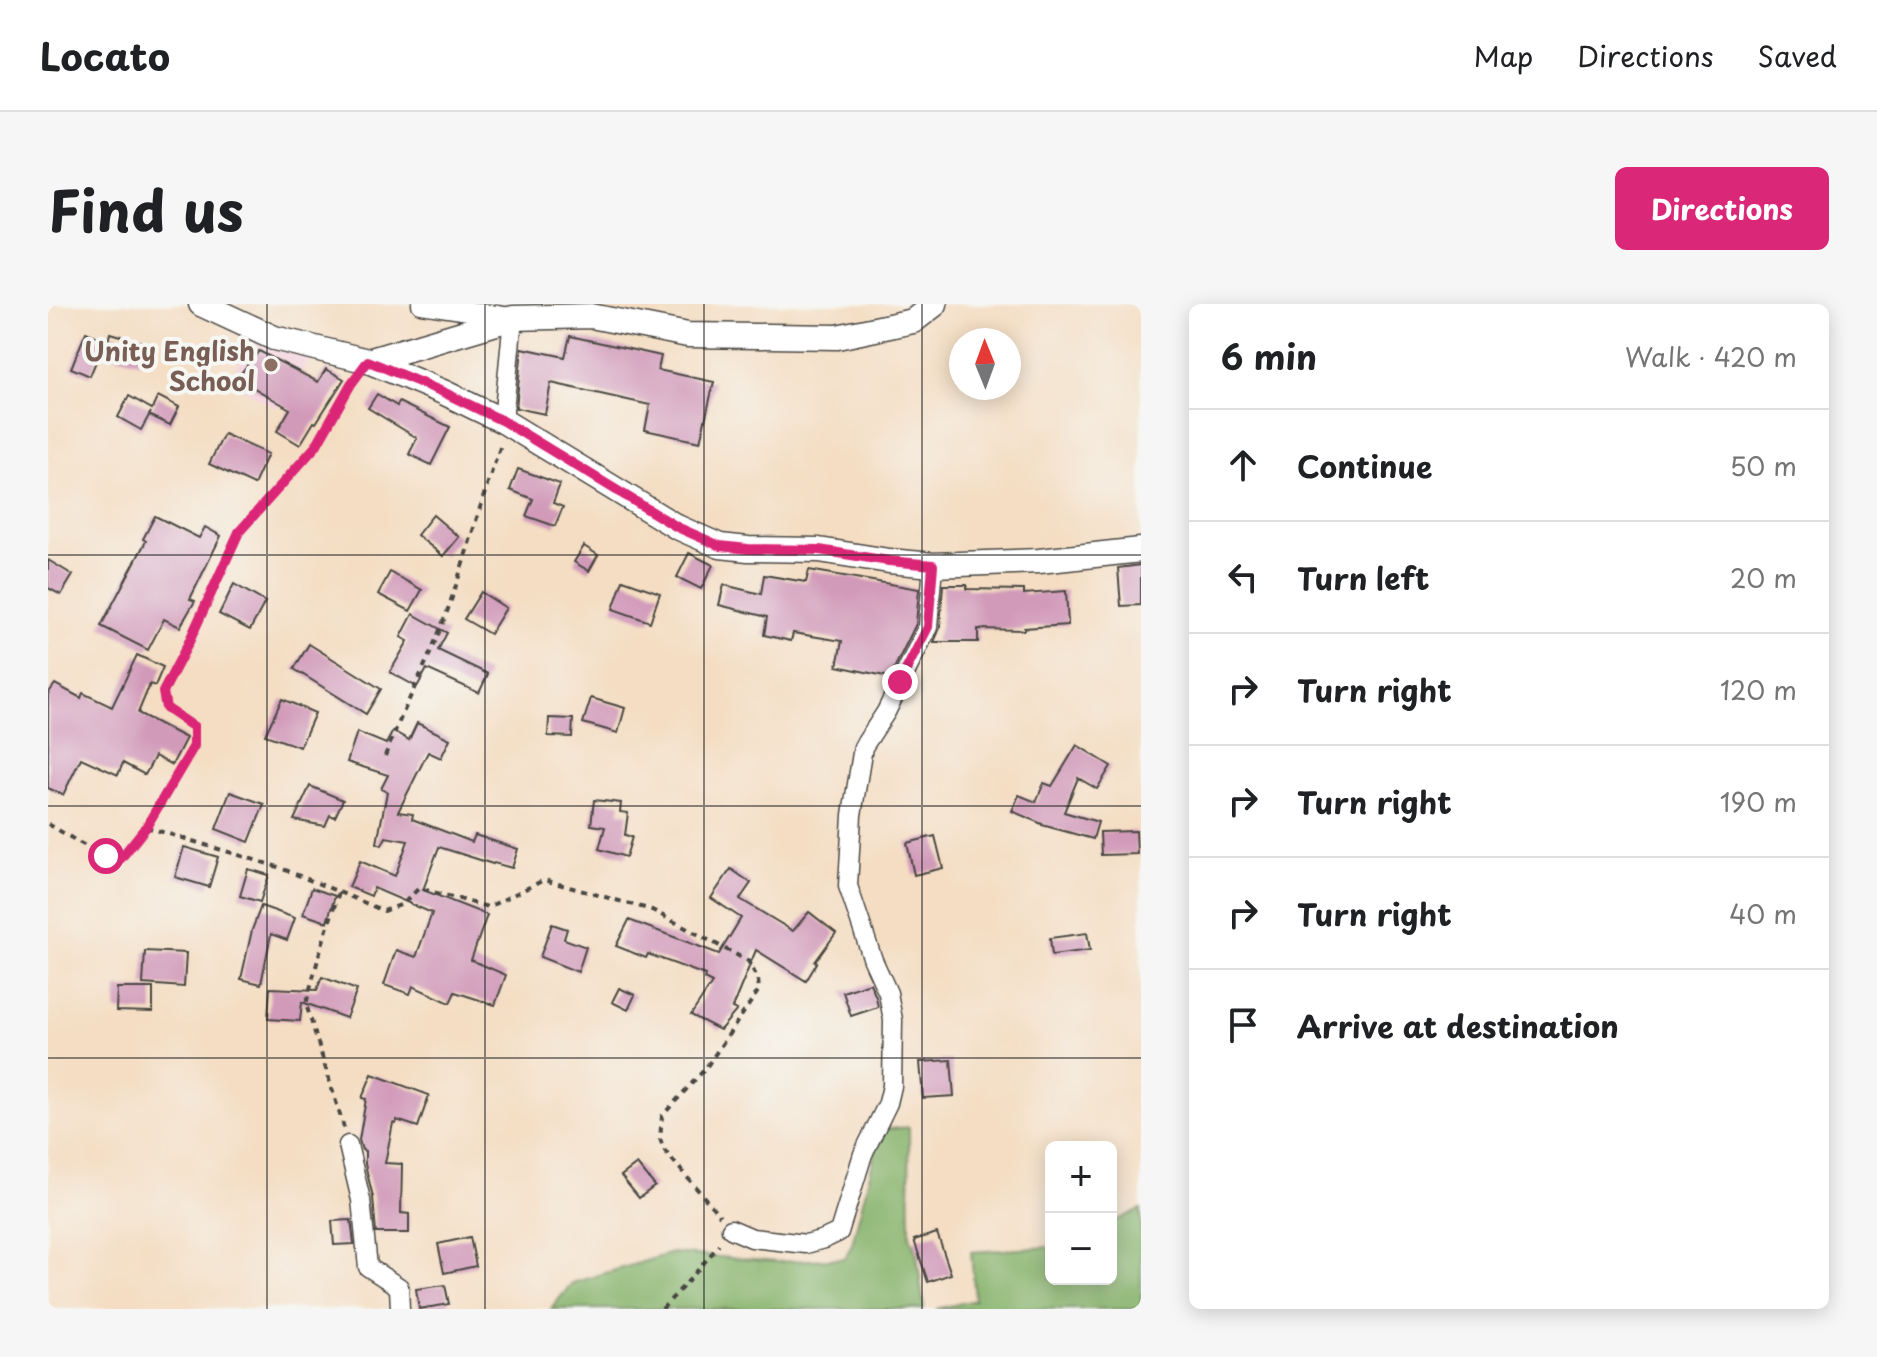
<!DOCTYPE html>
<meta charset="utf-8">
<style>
body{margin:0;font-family:"Playpen Sans",sans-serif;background:#f6f6f6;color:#202124}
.controls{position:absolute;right:24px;bottom:24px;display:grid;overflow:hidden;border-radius:12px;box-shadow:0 4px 20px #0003}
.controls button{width:72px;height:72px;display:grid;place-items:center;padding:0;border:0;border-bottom:2px solid #e0e0e0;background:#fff;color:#202124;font:40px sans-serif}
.compass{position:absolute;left:901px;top:24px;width:72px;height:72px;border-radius:50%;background:#fff;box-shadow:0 4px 20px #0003;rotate:359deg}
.stop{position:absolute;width:24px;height:24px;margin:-18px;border:6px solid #db2777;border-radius:50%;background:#fff}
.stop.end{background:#db2777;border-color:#fff;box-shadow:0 2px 8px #0008}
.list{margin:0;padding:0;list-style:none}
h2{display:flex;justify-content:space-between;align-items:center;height:104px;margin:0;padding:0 32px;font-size:34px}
h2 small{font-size:26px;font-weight:400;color:#757577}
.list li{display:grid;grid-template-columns:52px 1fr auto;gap:24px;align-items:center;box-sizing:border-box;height:112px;padding:0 32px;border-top:2px solid #e0e0e0}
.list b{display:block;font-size:30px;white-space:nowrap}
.list em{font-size:26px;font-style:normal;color:#757577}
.icon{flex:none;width:44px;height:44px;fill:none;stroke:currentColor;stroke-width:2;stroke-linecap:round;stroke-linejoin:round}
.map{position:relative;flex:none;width:1093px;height:1005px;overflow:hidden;border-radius:12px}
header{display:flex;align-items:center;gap:48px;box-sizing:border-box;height:112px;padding:0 40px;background:#fff;border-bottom:2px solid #e0e0e0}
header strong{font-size:38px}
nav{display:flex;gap:44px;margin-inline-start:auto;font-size:28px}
.intro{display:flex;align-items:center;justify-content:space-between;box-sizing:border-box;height:192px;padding:0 48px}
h1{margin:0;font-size:56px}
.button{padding:20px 36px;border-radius:12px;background:#db2777;color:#fff;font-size:28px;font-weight:700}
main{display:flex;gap:48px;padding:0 48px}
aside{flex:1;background:#fff;border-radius:12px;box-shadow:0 4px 20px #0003}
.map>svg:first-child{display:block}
</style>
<header>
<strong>Locato</strong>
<nav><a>Map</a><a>Directions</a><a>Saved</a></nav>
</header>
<div class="intro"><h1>Find us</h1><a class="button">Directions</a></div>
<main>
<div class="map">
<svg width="1093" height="1005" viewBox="0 0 1093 1005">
<rect width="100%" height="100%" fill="#f6f6f2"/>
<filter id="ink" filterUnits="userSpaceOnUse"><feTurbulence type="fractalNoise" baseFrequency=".0125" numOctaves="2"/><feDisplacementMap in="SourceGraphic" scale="16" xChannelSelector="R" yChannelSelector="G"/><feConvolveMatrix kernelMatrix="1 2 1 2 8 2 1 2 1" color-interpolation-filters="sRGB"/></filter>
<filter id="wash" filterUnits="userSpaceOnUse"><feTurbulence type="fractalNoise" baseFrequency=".006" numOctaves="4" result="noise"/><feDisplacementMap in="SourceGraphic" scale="32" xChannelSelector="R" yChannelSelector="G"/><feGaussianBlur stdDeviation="1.8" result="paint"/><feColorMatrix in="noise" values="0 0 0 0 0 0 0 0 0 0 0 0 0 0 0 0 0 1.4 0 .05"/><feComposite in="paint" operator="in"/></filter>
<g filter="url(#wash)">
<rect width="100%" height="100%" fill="#f4ddc2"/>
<polygon fill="#f4cfdd" points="206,29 268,47 228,104 181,76"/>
<g fill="#86b26a" stroke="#586e4a" stroke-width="2">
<polygon points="861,823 862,932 869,951 876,1005 503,1005 524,979 624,949 729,958 797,954 804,940 833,826"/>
<polygon points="1093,905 1093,1005 888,1005 927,996 923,948 1003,943 1003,975 1063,975 1063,919"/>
</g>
<g id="blocks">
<g fill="#d19ab9">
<polygon points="38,28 57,36 42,72 23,64"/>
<polygon points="62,29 100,40 94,59 57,49"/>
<polygon points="522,32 613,52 610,66 666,78 652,138 597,126 602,101 503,79 497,110 468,104 474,44 517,53"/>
<polygon points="211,47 270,78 278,65 296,75 268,119 266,118 252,141 229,127 242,105 189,74"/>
<polygon points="329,90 349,102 351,98 402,123 383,161 361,150 369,134 320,104"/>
<polygon points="81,92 104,105 110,92 131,103 122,121 101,111 103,108 93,126 70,113"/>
<polygon points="176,130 220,150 206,181 161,160"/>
<polygon points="470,165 512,180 505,199 515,203 507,222 478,212 485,195 462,186"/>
<polygon points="385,211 411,233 395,252 369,231"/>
<polygon points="107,212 151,234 157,223 173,232 142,295 147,297 132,323 116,315 100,346 53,322 98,237 95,235"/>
<polygon points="536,242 550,251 541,267 526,258"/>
<polygon points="641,249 665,261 653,285 629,273"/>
<polygon points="0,256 25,271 13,291 0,284"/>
<polygon points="1093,261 1093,301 1073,302 1070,264"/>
<polygon points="761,266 871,285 868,320 842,373 789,362 794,337 745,329 743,337 716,331 719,313 671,301 676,281 713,290 716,271 758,278"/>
<polygon points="342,268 374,286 362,307 330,290"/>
<polygon points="575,276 612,289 602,318 565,305"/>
<polygon points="186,280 217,298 202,326 171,310"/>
<polygon points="895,281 919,281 919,285 976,286 976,290 1018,287 1020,321 976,324 976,326 930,325 930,338 886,338 892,324"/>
<polygon points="433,288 458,304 442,330 416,315"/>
<polygon points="365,310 399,329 390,346 440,370 431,389 379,365 369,383 342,368 360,337 353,333"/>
<polygon points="261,340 333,385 318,410 246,365"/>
<polygon points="89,351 115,363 107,382 102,380 90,409 138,434 124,461 107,452 97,471 75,459 70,471 33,454 15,491 0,484 0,390 7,380 33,394 35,389 64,403"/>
<polygon points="543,394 577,404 570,429 535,419"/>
<polygon points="234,395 267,409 252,443 217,431"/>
<polygon points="501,414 525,415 524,433 500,432"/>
<polygon points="369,419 402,435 393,454 380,448 350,508 365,510 364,515 424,538 427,531 470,545 464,564 446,559 445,560 391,543 375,586 439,611 423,656 458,671 447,701 407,688 402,699 365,682 362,690 336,681 348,646 368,653 384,609 326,584 323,592 301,583 312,557 347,572 360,537 338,533 334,541 329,539 339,488 333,485 340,471 299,458 309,428 338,440 345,427 361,436"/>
<polygon points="1029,441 1063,462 1049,485 1030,474 1016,508 1050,518 1045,535 994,521 994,520 964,507 971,491 988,498 996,479 1004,482"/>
<polygon points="262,482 295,496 287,513 282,511 277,522 246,516"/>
<polygon points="182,488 216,500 201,538 168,525"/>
<polygon points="546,496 573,499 572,508 580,509 577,531 584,533 578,553 551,545 557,523 543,521"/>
<polygon points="1088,527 1089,550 1053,551 1052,528"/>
<polygon points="887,532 895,564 866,571 859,539"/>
<polygon points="136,543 170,553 161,583 127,573"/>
<polygon points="200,565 221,571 212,598 192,592"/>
<polygon points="683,565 703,579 692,595 745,627 761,608 788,629 767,658 769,659 758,677 708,646 684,704 689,706 672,726 643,711 664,679 656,675 657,671 600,650 598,654 568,642 581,616 671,650 693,614 663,594"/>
<polygon points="264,584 287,592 279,618 255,610"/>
<polygon points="213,602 247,614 239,636 223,630 213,680 193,675 204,626"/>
<polygon points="504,620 519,625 516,635 538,643 530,668 492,653"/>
<polygon points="1039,629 1042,646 1004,651 1002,634"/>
<polygon points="97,647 138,649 136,683 95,680"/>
<polygon points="274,673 309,686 298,714 254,698 252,717 220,715 222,684 269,686"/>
<polygon points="822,679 828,693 830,703 803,712 795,688"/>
<polygon points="69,684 105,684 105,708 68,707"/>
<polygon points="571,684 587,691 580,706 564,698"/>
<polygon points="903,756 906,792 875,794 872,758"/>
<polygon points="324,770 381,791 370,823 349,816 348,820 345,819 337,859 354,860 353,909 361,910 361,929 328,929 325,893 317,860 317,847 314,846 311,836 318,795 314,794"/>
<polygon points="589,860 607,882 591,894 573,872"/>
<polygon points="303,916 306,940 286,941 284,917"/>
<polygon points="889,929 903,970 880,978 866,936"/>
<polygon points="422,933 428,962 396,969 390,940"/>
<polygon points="397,981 401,1000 371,1005 368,985"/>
</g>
</g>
</g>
<g filter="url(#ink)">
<use href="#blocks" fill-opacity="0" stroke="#494642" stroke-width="2"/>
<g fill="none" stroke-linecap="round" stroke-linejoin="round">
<defs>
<g id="street">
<polyline points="373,0 462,13"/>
<polyline points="455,117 465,14"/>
<polyline points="300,841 313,896 320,963 351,983 352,1005"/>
<polyline points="683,925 704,934 758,940 776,935 791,928 815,850 840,799 844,782 845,716 840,689 825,656 800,582 804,511 815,443 838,408 880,323 885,261"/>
</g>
<g id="secondary">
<polyline points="153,0 226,34 320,57 395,88 455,117 629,223 672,242 700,245 771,246 841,257 885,261 991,257 1093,246"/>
<polyline points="320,57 465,14 543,12 640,31 789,33 865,17 887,0"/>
</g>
</defs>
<use href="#street" stroke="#494642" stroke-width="21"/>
<use href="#secondary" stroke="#494642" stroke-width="27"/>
<g stroke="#494642" stroke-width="4" stroke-dasharray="6 6" stroke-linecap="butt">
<path d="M337,452C356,402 382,355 400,305C419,251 433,195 453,141"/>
<path d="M0,520C25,534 43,549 73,554L98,523"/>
<polyline points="291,588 336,607 355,600 371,584 440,603 496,576 604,606 700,657 710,675 711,686 657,765 614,812 612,835 617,847 672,912"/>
<polyline points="296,824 258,700 273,644 291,588 230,563 98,523 146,442 146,423 118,404 115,388 140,340 191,228 268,142 306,75"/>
<polyline points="614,1005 643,974 671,941"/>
</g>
<use href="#street" stroke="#fff" stroke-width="18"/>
<use href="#secondary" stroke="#fff" stroke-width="24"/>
</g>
</g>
<g fill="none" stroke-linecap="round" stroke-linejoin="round" filter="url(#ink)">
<polyline stroke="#db2777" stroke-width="10" points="58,552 73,554 98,523 146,442 146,423 118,404 115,388 140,340 191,228 268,142 303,80 320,57 395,88 455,117 629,223 672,242 700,245 771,246 841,257 885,261 880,323 852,378"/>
</g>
<path fill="none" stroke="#2b2b2b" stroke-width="2" stroke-opacity="0.55" d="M219,0V1005M437,0V1005M656,0V1005M874,0V1005M0,251H1093M0,502H1093M0,754H1093"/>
<circle fill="#8d6e63" stroke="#f6f6f2" stroke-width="3" cx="223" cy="61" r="8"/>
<g text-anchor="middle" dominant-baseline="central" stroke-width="8" stroke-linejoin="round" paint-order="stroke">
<g font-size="26" font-weight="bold" fill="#785e54" stroke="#f6f6f2" text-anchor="end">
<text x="207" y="46">Unity English<tspan x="207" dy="30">School</tspan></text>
</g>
</g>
</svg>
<div class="controls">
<button>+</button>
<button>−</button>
</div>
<svg class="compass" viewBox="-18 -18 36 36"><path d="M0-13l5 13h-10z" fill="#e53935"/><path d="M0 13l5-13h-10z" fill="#757577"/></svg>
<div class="stop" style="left:58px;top:552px"></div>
<div class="stop end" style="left:852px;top:378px"></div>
</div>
<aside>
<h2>6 min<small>Walk · 420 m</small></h2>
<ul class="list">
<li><svg class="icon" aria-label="ahead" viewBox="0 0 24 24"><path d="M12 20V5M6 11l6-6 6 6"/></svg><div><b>Continue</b></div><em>50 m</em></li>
<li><svg class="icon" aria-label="left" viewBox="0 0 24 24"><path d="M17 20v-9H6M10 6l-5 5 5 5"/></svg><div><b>Turn left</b></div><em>20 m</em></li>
<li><svg class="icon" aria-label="right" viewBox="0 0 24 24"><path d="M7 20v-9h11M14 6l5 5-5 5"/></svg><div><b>Turn right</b></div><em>120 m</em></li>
<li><svg class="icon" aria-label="right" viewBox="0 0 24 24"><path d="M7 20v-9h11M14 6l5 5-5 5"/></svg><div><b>Turn right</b></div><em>190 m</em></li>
<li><svg class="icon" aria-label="right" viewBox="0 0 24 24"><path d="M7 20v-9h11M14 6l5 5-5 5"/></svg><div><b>Turn right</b></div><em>40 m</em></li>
<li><svg class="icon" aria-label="arrive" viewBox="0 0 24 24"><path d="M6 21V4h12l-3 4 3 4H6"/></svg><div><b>Arrive at destination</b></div></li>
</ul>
</aside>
</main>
